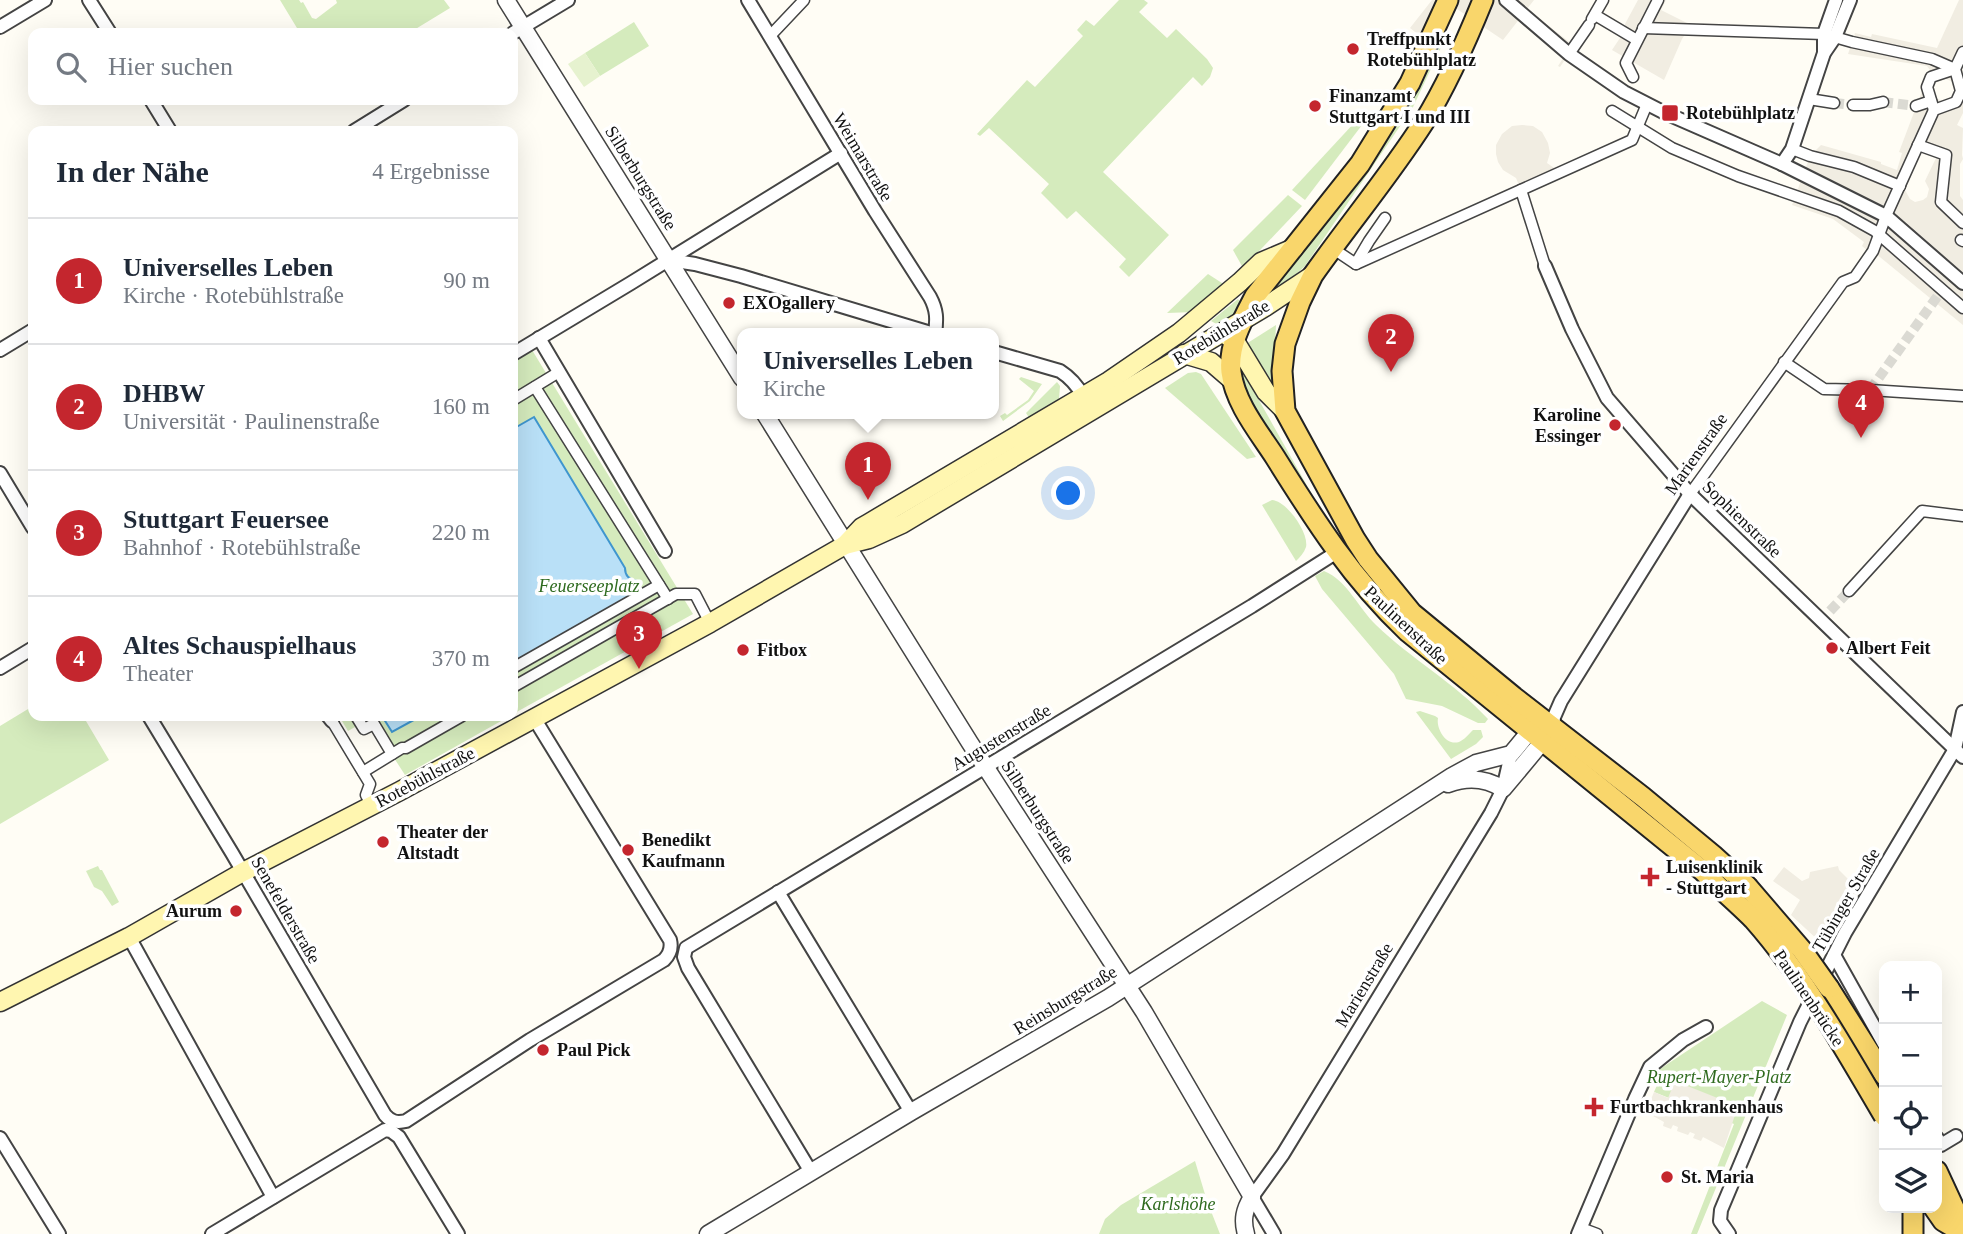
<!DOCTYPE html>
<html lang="de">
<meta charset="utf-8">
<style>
body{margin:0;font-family:Georgia,serif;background:#f2f2f3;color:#1f2937}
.controls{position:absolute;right:21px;bottom:21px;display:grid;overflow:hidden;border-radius:14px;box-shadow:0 7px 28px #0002}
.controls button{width:63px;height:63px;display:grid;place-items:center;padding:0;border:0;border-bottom:2px solid #e0e1e3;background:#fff;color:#1f2937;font:35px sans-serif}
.you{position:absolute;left:1069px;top:494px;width:24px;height:24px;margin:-18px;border:5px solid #fff;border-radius:50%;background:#1a73e8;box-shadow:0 0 0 10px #1a73e833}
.badge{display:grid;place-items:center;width:46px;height:46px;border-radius:50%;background:#c4262e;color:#fff;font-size:23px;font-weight:700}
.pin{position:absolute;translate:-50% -58px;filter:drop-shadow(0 2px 4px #0008)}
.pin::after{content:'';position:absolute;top:37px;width:24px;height:21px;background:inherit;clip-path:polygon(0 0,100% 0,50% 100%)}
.popup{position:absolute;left:737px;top:328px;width:262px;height:91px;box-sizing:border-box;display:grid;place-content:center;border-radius:14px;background:#fff;filter:drop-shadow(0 2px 5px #0005);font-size:23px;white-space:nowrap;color:#747a83}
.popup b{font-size:26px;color:#1f2937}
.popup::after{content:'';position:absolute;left:50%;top:100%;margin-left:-14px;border:14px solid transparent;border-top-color:#fff}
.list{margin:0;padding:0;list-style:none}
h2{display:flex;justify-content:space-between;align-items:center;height:91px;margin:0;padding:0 28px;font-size:30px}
h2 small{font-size:23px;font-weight:400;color:#747a83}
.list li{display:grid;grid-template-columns:46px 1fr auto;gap:21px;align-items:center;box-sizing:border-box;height:126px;padding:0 28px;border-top:2px solid #e0e1e3}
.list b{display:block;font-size:26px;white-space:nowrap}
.list p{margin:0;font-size:23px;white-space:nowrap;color:#747a83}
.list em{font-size:23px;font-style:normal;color:#747a83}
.icon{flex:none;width:38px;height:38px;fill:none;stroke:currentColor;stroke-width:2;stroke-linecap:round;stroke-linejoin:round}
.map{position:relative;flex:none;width:1963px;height:1234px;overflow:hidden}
.search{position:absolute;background:#fff;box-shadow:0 7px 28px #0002;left:28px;top:28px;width:490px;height:77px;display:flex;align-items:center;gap:18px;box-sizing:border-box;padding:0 24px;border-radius:14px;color:#747a83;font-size:26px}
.panel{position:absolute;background:#fff;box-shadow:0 7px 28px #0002;left:28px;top:126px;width:490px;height:595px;border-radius:14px}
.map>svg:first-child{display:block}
</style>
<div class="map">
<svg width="1963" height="1234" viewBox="0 0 1963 1234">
<rect width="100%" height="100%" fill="#fffdf5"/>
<g fill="#d5ebbd">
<polygon points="280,0 299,0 301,3 303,2 312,18 316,19 337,3 336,0 444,0 450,8 409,33 300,33"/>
<polygon points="1119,0 1144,0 1148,3 1139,12 1167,38 1176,29 1207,59 1213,68 1210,77 1202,86 1193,77 1103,172 1169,235 1129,277 1119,267 1126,259 1076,211 1067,219 1041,193 1049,184 989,128 980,136 977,134 1027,80 1035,87 1083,36 1077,30 1086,20 1094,26"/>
<polygon points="634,22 649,46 600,76 585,53"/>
<polygon points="1440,37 1445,39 1413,107 1305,266 1292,278 1272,290 1271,289"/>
<polygon points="1356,121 1362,125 1305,200 1292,190"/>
<polygon points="1288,195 1302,206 1243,268 1233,250"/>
<polygon points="1208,274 1225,285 1194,312 1167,313"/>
<polygon points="1238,299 1242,304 1235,317 1220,326 1211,321"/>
<polygon points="1276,325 1273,386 1271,387 1246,344"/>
<polygon points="532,350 693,614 513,714 513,362"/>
<path d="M1242,370L1323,514C1301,482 1239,405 1242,370Z"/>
<polygon points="1196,372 1201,374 1256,457 1247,459 1165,388 1188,373"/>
<polygon points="1021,377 1042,384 1030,401 1003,421 1000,416 1005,413 1007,415 1028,400 1034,391 1019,379"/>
<polygon points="1057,382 1060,386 1059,399 1053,405 1030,419 1026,413"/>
<path d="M1272,500C1287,501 1309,533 1306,547C1304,553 1300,557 1296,561L1262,505Z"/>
<path d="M1324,571C1347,580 1359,609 1376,625C1411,659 1455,683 1488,719L1485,723H1478L1442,706L1406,699L1394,674L1322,589L1315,576Z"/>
<polygon points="33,706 33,716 83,716 109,760 0,824 0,726"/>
<path d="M1420,711L1435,716L1438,718C1436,729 1446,746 1459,742C1464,740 1469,734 1473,730H1481L1483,737L1476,744L1451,759L1416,712Z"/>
<polygon points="339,716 510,716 405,775 369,719 348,731"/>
<polygon points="98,866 100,870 102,870 119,902 112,906 102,891 94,887 86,871"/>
<polygon points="1762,1001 1787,1015 1697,1234 1691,1234 1734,1124 1654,1092 1662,1074 1657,1071"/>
<polygon points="1195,1161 1207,1201 1220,1234 1099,1234 1105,1219 1121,1205"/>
</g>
<polygon fill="#e6f2cf" points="585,53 600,76 584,87 568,64"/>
<g fill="#f1ede2" fill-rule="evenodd">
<polygon points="1432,0 1534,0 1527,9 1572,44 1582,35 1560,67 1558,66 1569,49 1524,13 1503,40 1448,3 1419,35 1410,28"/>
<polygon points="1638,0 1666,0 1661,10 1691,25 1682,39 1664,80 1612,50 1624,32 1625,24"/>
<path d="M1959,0H1963V113L1957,125L1963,128L1962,155L1963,159L1960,164V196L1963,200V241L1960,244L1963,246V325L1875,253L1873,255L1862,246L1864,242L1833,219L1792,205L1810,156L1821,145L1881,162V164L1897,170L1902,153L1899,152L1930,70L1927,66L1848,54L1855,33L1871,37L1872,34L1937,48ZM1943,78L1951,81L1954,90L1951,98L1942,101L1934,97L1931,89L1935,81ZM1921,151L1936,158L1925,181L1929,189L1927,197L1923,200L1915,202L1910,199L1905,190Z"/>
<polygon points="1522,125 1533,126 1542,132 1548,143 1550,153 1547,163 1560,172 1521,190 1516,178 1503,170 1498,162 1496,154 1496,145 1502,134 1512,126"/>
<polygon points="1838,866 1839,870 1866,897 1834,955 1791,915 1800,900 1773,881 1784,867 1802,881 1809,878 1810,872"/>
<polygon points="1675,1081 1740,1107 1735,1115 1724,1148 1703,1137 1701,1141 1693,1138 1695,1134 1690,1132 1688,1135 1677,1131 1678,1127 1673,1125 1671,1129 1663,1126 1664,1122 1646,1112 1654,1092 1668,1098"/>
</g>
<g fill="#b9e0f7" stroke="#3f96cf" stroke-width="2">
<path d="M534,417L625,568C625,576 630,580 637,581L638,592L513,664V429Z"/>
<polygon points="382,716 421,716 392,732"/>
</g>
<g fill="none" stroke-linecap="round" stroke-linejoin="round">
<g stroke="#dbdad3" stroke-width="10" stroke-dasharray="10 5" stroke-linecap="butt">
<polyline points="1883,102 1916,106"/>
<polyline points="1834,103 1853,105"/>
<polyline points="1870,390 1942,290"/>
<polyline points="1830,611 1849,591"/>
</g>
<defs>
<g id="pedestrian">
<polyline points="1595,15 1637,40"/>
<polyline points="1592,19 1603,0"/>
<polyline points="1643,28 1824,34 1852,42 1932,59 1955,69"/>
<polyline points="770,36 804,0"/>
<polyline points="1569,54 1589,25"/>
<polyline points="1633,77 1626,63 1658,0"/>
<polyline points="1809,99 1834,103"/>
<polyline points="1853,105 1870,105 1883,102"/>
<polyline points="1916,106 1931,101"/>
<polyline points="1934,110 1927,87 1931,77 1955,69"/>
<polyline points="1612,111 1672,148 1738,176 1839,211 1875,231 1963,308"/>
<polyline points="1918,145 1946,155 1941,202 1963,223"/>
<polyline points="1792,149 1810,156 1854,167 1900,186"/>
<polyline points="1521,190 1545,266"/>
<polyline points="1961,240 1963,241"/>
<polyline points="1332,248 1356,264"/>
<polyline points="1356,263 1369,241 1385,218"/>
<polyline points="1356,264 1632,140 1647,104"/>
<polyline points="1784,362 1824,389 1870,390 1963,396"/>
<polyline points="535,387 668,599"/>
<polyline points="513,400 559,372"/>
<polyline points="1690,494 1843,282 1855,277 1873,251 1886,216 1934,110 1956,102 1961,91 1955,69 1963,52"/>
<polyline points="1849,591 1922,511 1963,516"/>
<polyline points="513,668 659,585"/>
<polyline points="513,687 676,594 695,594 710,623"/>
<polyline points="356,716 364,729 374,724 392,754"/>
<polyline points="332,721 370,784 366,795 372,806"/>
<polyline points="363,772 402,748 406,748 462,716"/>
<polyline points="1581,1228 1597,1234"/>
</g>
<g id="minor">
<polyline points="89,0 110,33"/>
<path d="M748,0L875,211L930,297C937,310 937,319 935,334"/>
<polyline points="1506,0 1569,54 1624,92 1663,112 1782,164 1886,216 1963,283"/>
<polyline points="0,27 45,0"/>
<polyline points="513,33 568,0"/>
<polyline points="1824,53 1824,34 1836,0"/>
<polyline points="151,100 170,131"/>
<polyline points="354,131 404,100"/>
<polyline points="1782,164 1792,149 1824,53 1835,37 1850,0"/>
<polyline points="669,260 695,264 741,276 934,334"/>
<polyline points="1545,266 1572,329 1607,398 1690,494 1963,757"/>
<polyline points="539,338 665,551"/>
<polyline points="0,350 33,330"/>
<path d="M994,352L1060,371C1071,378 1077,385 1083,396"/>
<polyline points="513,354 631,283 841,153"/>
<polyline points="0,473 33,528"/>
<polyline points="0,668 33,648"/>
<path d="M149,716L232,853L385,1115C391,1122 397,1123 406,1121L530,1040L664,960C670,954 672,948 670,940L534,718"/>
<polyline points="328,716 332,721"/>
<polyline points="1553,727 1554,717 1561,701 1690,494"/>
<polyline points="778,892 911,1112"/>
<polyline points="129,937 273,1197"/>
<polyline points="1834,955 1884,1044"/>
<polyline points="0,1138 59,1234"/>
<polyline points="1937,1138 1941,1145 1956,1136"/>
<polyline points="811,1172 688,968 684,957 686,948 1252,606 1337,552"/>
<polyline points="212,1234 385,1130 391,1131 399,1137 458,1234"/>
<polyline points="1274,1234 1252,1197 1283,1154 1491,813 1503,789 1511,754"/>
<polyline points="1578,1234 1635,1099 1650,1067 1683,1040 1706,1027"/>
<polyline points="1729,1234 1720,1221 1721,1210 1800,1022 1845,933 1955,749 1963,712"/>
</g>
<g id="tertiary">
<polyline points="506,0 742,378"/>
<path d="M765,414L970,743L1144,1012L1252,1197C1244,1210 1242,1220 1246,1234"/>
<path d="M1448,784C1467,777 1486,778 1503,789L1543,741L1541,731"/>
<polyline points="708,1234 911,1112 1108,998 1452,776 1476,763 1511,754 1530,731 1540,727"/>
</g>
<g id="secondary">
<polyline points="1226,335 1235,341 1266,392 1285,411"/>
<polyline points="1184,354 1211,362 1233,381"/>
<polyline points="845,545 862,527 869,523 1109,381 1179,333 1240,282 1261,262 1294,248"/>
<polyline points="0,1002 129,937 243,872 400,791 710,623 845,545 869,539 902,524 1265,307 1313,275"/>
</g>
<g id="primary">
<path d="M1448,0L1410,83L1360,164L1255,296C1243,319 1228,345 1231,372C1235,403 1258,431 1275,457C1315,521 1352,579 1407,631L1703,871L1721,889"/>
<path d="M1483,0C1466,42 1448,83 1424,122C1390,175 1349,224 1313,275L1300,302L1285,344L1282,371L1285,411L1355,539L1368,559L1412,613L1514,697L1643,797L1713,855L1747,886"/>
<polyline points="1829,988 1884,1075"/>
<polyline points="1937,1171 1963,1227"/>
<polyline points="1934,1208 1943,1221 1963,1233"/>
<polyline points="1913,1234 1913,1208"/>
</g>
</defs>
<use href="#pedestrian" stroke="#444" stroke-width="13"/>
<use href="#minor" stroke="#444" stroke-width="16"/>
<use href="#tertiary" stroke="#444" stroke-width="19"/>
<use href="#secondary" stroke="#333" stroke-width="21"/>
<use href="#primary" stroke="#222" stroke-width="23"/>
<use href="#pedestrian" stroke="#fff" stroke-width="10"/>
<use href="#minor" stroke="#fff" stroke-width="12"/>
<use href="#tertiary" stroke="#fff" stroke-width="16"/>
<use href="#secondary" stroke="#fff6b0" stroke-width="18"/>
<use href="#primary" stroke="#f9d66b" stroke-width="19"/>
<defs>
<g id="primary-bridge">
<polyline points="1747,886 1802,950 1829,988"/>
<path d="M1721,889C1732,899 1743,909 1753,919C1805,978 1844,1048 1884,1116"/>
</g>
</defs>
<use href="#primary-bridge" stroke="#222" stroke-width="23" stroke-linecap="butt"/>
<use href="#primary-bridge" stroke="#f9d66b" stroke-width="19"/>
</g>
<g fill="#c4262e" stroke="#fff" stroke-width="2.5">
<circle cx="1353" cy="49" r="7"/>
<circle cx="1315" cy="106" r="7"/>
<rect x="1661" y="104" width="18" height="18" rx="3.5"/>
<circle cx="729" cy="303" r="7"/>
<circle cx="1615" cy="425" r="7"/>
<circle cx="1832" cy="648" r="7"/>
<circle cx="743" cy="650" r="7"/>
<circle cx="383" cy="842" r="7"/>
<circle cx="628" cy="850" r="7"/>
<path d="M1646.5 866.5h7v7h7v7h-7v7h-7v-7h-7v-7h7z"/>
<circle cx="236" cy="911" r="7"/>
<circle cx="543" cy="1050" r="7"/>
<path d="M1590.5 1096.5h7v7h7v7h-7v7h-7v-7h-7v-7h7z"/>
<circle cx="1667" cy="1177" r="7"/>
</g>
<g text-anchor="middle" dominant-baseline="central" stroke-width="7" stroke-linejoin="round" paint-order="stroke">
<g font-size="18" font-weight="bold" fill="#111" stroke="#fff" text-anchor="start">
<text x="1367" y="39">Treffpunkt<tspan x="1367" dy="21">Rotebühlplatz</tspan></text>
<text x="1329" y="96">Finanzamt<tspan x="1329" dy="21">Stuttgart I und III</tspan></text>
<text x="1686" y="113">Rotebühlplatz</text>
<text x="743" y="303">EXOgallery</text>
<text x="1601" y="415" text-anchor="end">Karoline<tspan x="1601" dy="21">Essinger</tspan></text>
<text x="1846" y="648">Albert Feit</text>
<text x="757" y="650">Fitbox</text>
<text x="397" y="832">Theater der<tspan x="397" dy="21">Altstadt</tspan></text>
<text x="642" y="840">Benedikt<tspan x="642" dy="21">Kaufmann</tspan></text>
<text x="1666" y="867">Luisenklinik<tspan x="1666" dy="21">- Stuttgart</tspan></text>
<text x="222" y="911" text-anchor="end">Aurum</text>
<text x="557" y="1050">Paul Pick</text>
<text x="1610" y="1107">Furtbachkrankenhaus</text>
<text x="1681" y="1177">St. Maria</text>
</g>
<g font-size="18" fill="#111" stroke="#fff">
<text transform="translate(863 157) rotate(59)">Weimarstraße</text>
<text transform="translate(641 178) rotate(58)">Silberburgstraße</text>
<text transform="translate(1221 332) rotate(-31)">Rotebühlstraße</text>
<text transform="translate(1696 454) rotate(-55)">Marienstraße</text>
<text transform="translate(1742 519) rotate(44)">Sophienstraße</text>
<text transform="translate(1406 625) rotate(43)">Paulinenstraße</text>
<text transform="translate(1001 737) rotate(-31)">Augustenstraße</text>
<text transform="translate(425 777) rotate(-28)">Rotebühlstraße</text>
<text transform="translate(1038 812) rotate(57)">Silberburgstraße</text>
<text transform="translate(1846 900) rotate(-60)">Tübinger Straße</text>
<text transform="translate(286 910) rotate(60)">Senefelderstraße</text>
<text transform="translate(1364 985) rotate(-59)">Marienstraße</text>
<text transform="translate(1809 998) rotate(56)">Paulinenbrücke</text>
<text transform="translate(1065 1000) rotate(-31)">Reinsburgstraße</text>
</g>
<g font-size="18" font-style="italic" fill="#2f6b1f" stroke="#fff">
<text x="589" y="586">Feuerseeplatz</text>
<text x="1719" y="1077">Rupert-Mayer-Platz</text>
<text x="1178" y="1204">Karlshöhe</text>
</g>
</g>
</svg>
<div class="controls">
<button>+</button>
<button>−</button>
<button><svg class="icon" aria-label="locate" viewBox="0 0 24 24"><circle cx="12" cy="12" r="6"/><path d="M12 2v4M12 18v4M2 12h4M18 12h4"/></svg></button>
<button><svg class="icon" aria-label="layers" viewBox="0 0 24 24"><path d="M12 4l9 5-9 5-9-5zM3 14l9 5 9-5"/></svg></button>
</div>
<div class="you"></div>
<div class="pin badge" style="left:868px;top:500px">1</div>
<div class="popup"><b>Universelles Leben</b>Kirche</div>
<div class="pin badge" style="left:1391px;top:372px">2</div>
<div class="pin badge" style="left:639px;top:669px">3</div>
<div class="pin badge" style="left:1861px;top:438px">4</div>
<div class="search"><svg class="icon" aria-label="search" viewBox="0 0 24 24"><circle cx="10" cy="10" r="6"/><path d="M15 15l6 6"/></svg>Hier suchen</div>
<section class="panel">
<h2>In der Nähe<small>4 Ergebnisse</small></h2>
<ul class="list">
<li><span class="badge">1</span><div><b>Universelles Leben</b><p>Kirche · Rotebühlstraße</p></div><em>90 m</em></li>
<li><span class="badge">2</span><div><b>DHBW</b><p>Universität · Paulinenstraße</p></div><em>160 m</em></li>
<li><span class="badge">3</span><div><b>Stuttgart Feuersee</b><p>Bahnhof · Rotebühlstraße</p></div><em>220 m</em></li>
<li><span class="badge">4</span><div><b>Altes Schauspielhaus</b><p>Theater</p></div><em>370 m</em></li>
</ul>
</section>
</div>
